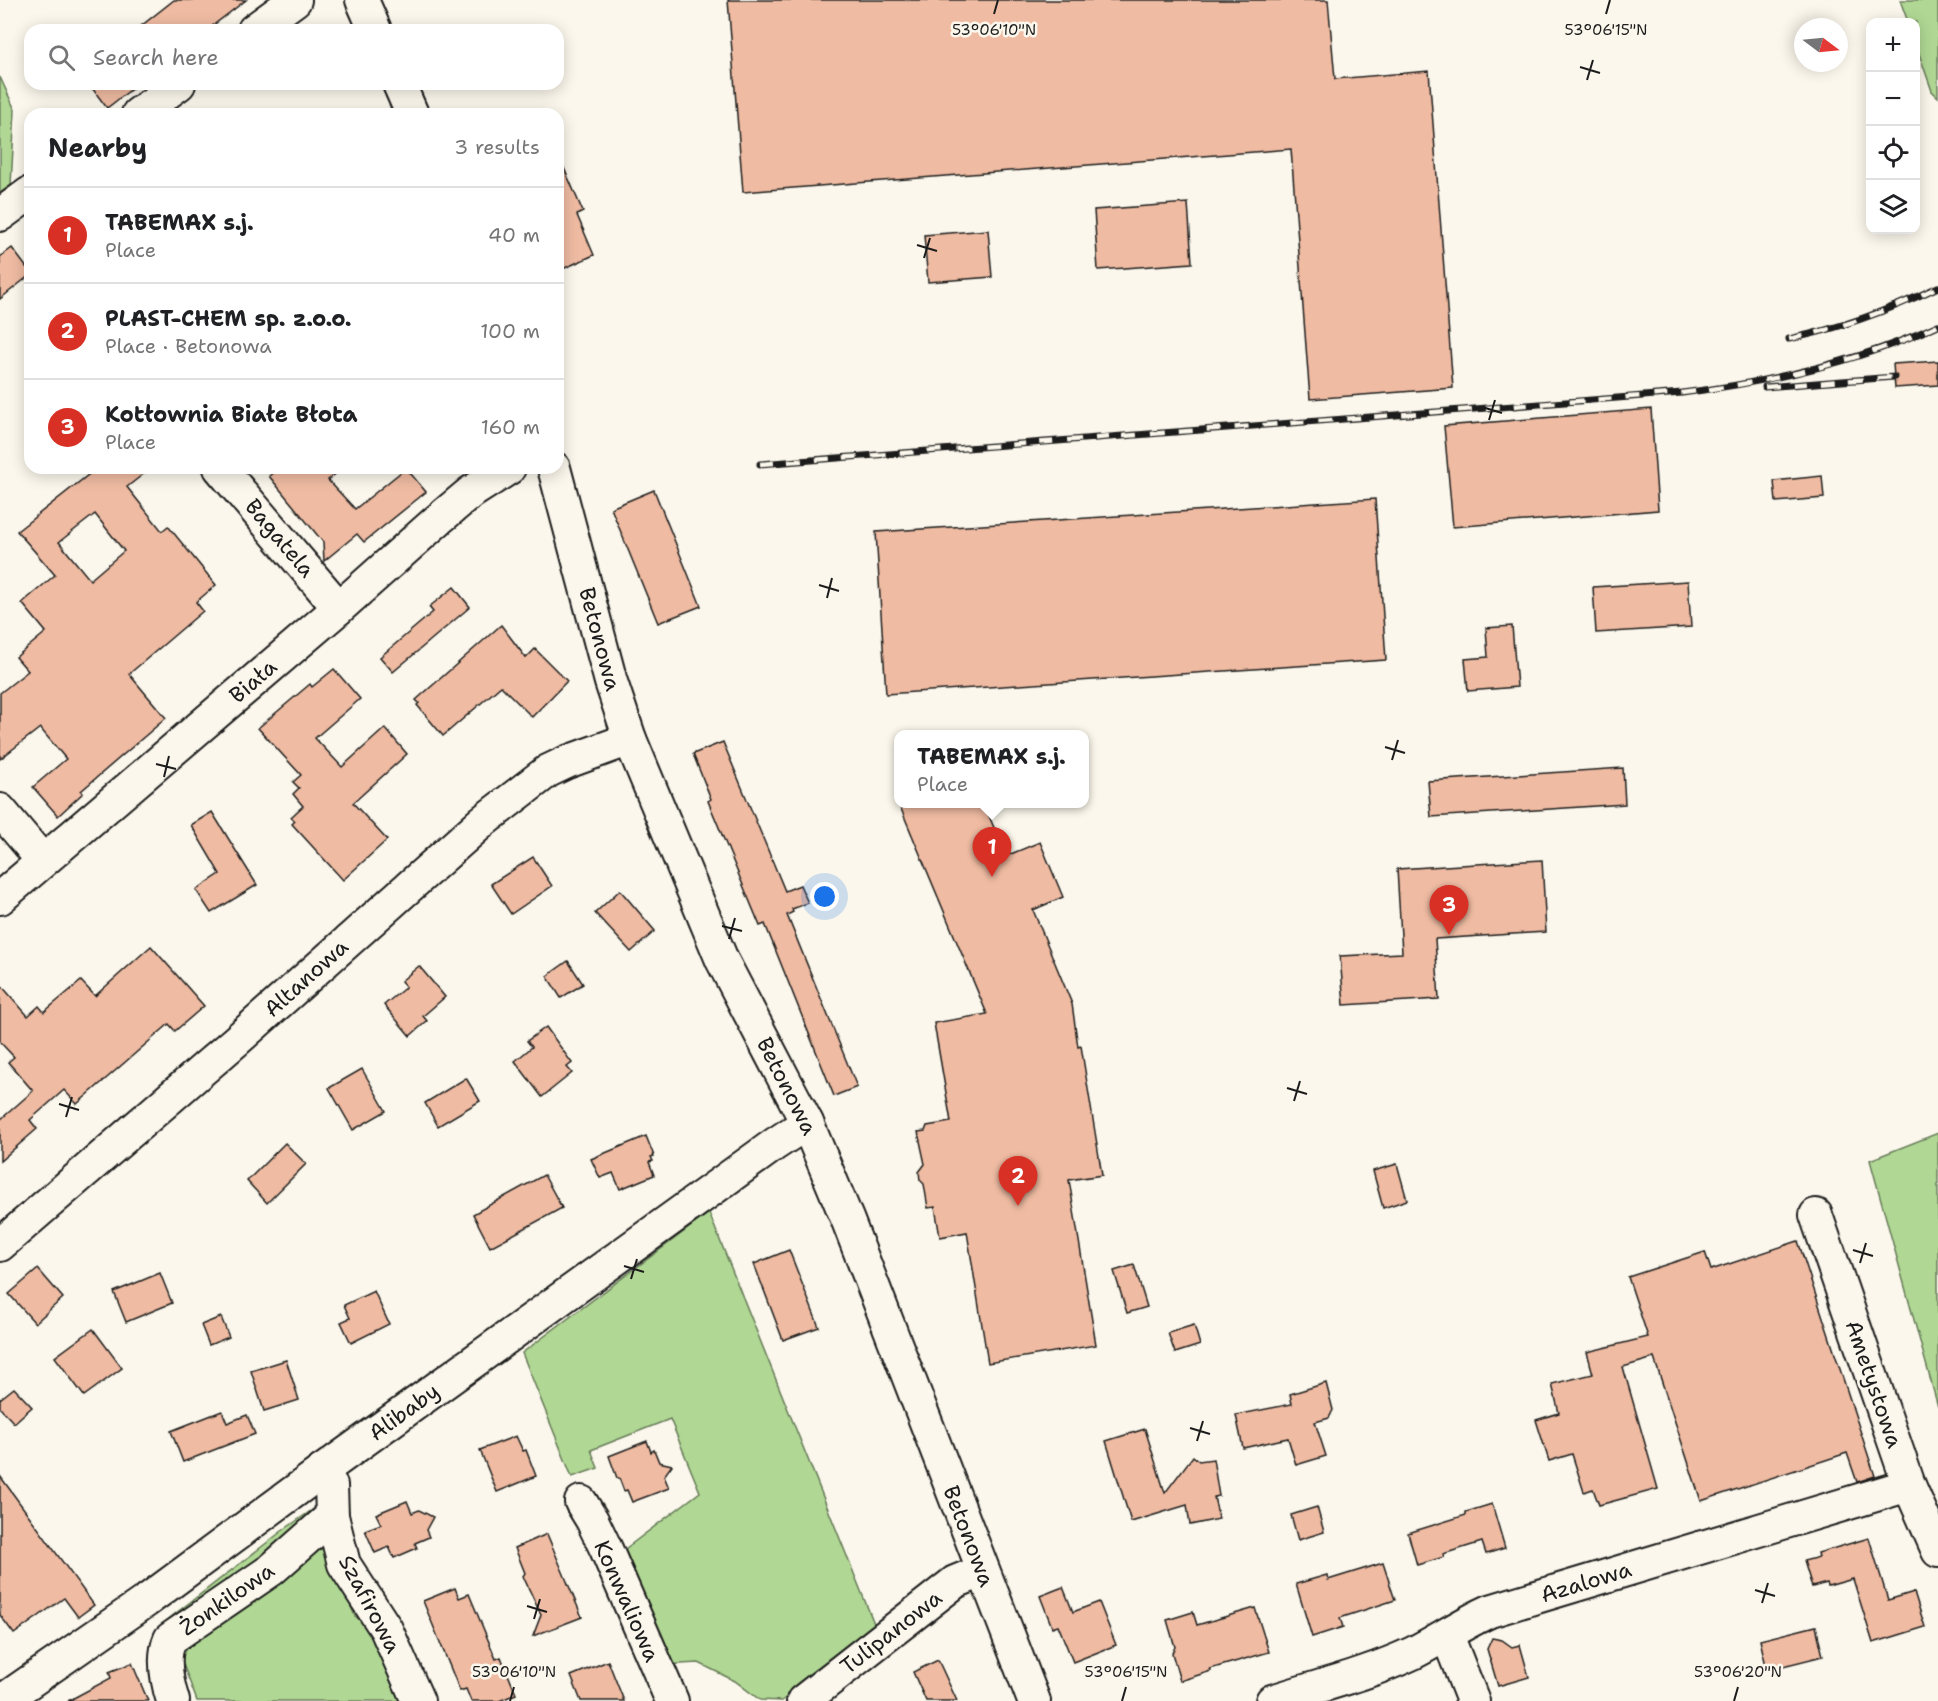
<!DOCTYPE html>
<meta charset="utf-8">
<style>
body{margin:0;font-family:"Shantell Sans",sans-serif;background:#f2f2f2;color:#202124}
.controls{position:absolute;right:18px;top:18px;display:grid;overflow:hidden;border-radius:12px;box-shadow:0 3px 15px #0003}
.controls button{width:54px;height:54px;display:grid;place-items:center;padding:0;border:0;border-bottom:2px solid #e0e0e0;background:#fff;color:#202124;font:30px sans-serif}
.compass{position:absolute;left:1794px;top:18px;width:54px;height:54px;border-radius:50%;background:#fff;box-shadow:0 3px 15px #0003;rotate:106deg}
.you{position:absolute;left:825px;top:897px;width:21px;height:21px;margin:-15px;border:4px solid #fff;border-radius:50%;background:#1a73e8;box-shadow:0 0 0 9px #1a73e833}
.badge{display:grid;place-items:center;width:39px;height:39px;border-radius:50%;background:#d93025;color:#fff;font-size:20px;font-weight:700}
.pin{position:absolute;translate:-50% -50px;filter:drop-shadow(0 2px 3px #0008)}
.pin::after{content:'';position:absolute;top:32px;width:21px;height:18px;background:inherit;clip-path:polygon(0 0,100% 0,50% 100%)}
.popup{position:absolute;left:894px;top:730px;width:195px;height:78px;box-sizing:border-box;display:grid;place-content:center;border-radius:12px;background:#fff;filter:drop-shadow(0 2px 4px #0005);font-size:20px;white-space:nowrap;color:#757577}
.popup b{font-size:22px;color:#202124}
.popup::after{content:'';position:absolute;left:50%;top:100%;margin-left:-12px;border:12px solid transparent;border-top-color:#fff}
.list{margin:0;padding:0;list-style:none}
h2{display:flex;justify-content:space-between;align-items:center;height:78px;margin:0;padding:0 24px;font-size:26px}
h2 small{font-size:20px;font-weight:400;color:#757577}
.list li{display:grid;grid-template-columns:39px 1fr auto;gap:18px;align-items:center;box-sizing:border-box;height:96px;padding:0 24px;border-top:2px solid #e0e0e0}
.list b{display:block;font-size:22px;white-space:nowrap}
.list p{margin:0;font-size:20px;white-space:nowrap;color:#757577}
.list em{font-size:20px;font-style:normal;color:#757577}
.icon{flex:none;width:33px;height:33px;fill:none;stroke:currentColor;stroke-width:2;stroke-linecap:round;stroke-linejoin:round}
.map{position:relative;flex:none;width:1938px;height:1701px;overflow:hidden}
.search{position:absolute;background:#fff;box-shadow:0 3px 15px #0003;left:24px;top:24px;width:540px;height:66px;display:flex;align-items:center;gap:15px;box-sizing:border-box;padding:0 21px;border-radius:18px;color:#757577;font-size:22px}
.panel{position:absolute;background:#fff;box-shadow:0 3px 15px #0003;left:24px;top:108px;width:540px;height:366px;border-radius:18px}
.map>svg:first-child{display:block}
</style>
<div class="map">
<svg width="1938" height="1701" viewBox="0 0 1938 1701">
<rect width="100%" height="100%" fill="#fbf7ec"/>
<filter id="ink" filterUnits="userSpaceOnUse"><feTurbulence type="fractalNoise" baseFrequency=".0167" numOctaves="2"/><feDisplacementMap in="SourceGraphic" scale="12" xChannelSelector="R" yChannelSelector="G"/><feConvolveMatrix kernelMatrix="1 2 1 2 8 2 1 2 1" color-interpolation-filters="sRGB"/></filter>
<g filter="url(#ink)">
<g fill="#b0d894" stroke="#667a58" stroke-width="1.5">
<polygon points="1900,0 1938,0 1938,97 1932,91 1916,45 1916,22 1908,22"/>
<polygon points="0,77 15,110 11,185 0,193"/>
<polygon points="1938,1133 1938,1407 1870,1160"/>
<polygon points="709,1213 875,1626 782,1701 760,1700 735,1681 699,1663 661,1665 621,1552 700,1492 670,1419 591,1450 598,1468 572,1477 522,1353"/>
<polygon points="322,1503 337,1574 355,1616 370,1628 404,1701 197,1701 175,1643 158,1627 282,1531"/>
</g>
<g fill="#efbba2" stroke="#1c1c1c" stroke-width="1.5" fill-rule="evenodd">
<polygon points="174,0 246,0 207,30 136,30"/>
<polygon points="728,0 1328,0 1335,79 1429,71 1453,388 1310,399 1291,149 743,192"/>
<polygon points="89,84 138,84 107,108"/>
<polygon points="558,154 583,212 577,215 594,255 558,271"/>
<polygon points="1188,203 1192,263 1098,270 1094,210"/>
<polygon points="988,230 992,277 928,282 924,235"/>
<polygon points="12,248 30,272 30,275 0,299 0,257"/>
<polygon points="1938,361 1938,385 1895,388 1893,364"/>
<polygon points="1651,409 1658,510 1453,527 1444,426"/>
<path d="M97,468H151L127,487L162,531L168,526L216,585L196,602L203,611L129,674L166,718L81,791L83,793L58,816L33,787L66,759L40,728L0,759V693L28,671L16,657L46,632L22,603L55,575L17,531ZM95,514L124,551L90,580L59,542Z"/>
<polygon points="279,468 343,468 328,480 355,509 406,468 426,492 364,542 357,534 324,561 323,542 269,476"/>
<polygon points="1822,476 1824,498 1776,502 1774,481"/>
<polygon points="654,490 701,606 658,623 611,508"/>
<polygon points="1375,499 1386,660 886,694 876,532"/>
<polygon points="1688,581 1691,627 1596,633 1593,587"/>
<polygon points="454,587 470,607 393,672 380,657 433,612 429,607"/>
<polygon points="501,625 526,658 535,649 567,681 532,717 501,686 443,736 417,705 419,703 416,700"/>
<polygon points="1512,626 1517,687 1468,691 1465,659 1488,657 1486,628"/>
<polygon points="334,669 360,699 315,738 342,767 385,728 407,754 353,803 387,840 343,880 292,824 295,821 291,817 303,806 293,794 299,788 293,782 301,775 258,728 310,684 312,687"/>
<polygon points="723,742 785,891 800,885 808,903 792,909 793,912 787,915 857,1087 834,1096 765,924 760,926 708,801 711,799 693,754"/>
<polygon points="1623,768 1625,804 1431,817 1428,781"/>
<polygon points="899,804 984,804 1006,856 1040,842 1063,897 1033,910 1072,1004 1078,1047 1081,1046 1102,1175 1069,1180 1096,1345 988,1363 967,1232 940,1237 935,1207 928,1208 924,1184 920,1180 919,1172 925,1164 918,1132 925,1131 927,1126 951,1122 934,1023 987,1014"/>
<polygon points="212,812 257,885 211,913 196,890 220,874 191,825"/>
<polygon points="533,857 552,886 511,914 491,884"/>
<polygon points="1542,860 1546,932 1435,939 1439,999 1344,1005 1340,956 1402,953 1397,869"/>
<polygon points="620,890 655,931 631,952 595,913"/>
<polygon points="151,946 204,1006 175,1031 169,1024 77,1104 64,1090 30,1120 37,1129 0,1161 0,1120 33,1091 8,1062 14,1057 0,1042 0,984 28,1016 39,1006 44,1012 81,981 95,996"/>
<polygon points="568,961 583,984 561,998 547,976"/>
<polygon points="419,966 445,997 423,1016 427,1021 410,1036 384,1005 406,987 401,981"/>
<polygon points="546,1027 572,1063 567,1067 572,1073 542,1097 515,1061 532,1047 527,1041"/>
<polygon points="362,1069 386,1111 353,1130 329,1088"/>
<polygon points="466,1078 480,1101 438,1126 425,1103"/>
<polygon points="646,1136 654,1156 651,1157 653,1161 649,1162 654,1175 620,1189 613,1173 600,1178 591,1159"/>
<polygon points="285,1143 306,1164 267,1203 247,1181"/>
<polygon points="1397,1164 1407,1200 1383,1208 1373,1171"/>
<polygon points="544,1175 562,1208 490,1247 473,1214"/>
<polygon points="1798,1241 1875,1476 1857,1482 1847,1453 1701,1501 1654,1358 1623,1367 1658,1489 1599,1505 1593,1489 1584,1492 1572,1454 1549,1461 1536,1420 1559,1413 1552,1384 1593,1374 1587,1352 1648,1337 1628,1277 1705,1252 1711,1270"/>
<polygon points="789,1250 819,1327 783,1340 754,1264"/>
<polygon points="1134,1265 1147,1307 1127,1313 1114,1271"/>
<polygon points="38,1269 63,1298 35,1323 9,1294"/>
<polygon points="160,1273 172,1303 126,1322 114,1292"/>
<polygon points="374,1291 389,1324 351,1343 341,1322 350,1318 344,1305"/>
<polygon points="221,1317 229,1337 209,1345 201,1325"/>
<polygon points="1194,1325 1200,1345 1175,1353 1168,1333"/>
<polygon points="93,1329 122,1368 84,1396 55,1357"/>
<polygon points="286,1360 299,1400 264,1411 251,1371"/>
<polygon points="1326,1383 1333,1410 1329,1418 1315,1422 1326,1456 1296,1465 1288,1438 1243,1448 1236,1415 1292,1404 1290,1394"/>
<polygon points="14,1388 32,1407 14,1423 0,1408 0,1399"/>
<polygon points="222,1411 227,1423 247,1415 255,1434 183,1462 171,1431"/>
<polygon points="1145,1429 1165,1493 1193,1456 1199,1461 1213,1459 1219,1496 1214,1497 1219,1519 1190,1525 1187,1505 1131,1522 1106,1441"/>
<polygon points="516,1436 523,1451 526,1450 536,1476 497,1492 480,1450"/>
<polygon points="647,1441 651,1452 654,1450 659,1462 672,1465 664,1476 669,1488 632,1502 627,1490 624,1491 619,1478 617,1478 609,1456"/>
<polygon points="0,1476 94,1605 78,1617 64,1598 14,1634 0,1615"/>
<polygon points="407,1501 412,1513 419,1510 433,1517 426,1530 429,1537 415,1543 417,1548 394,1558 389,1547 375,1553 365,1530 381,1524 376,1514"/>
<polygon points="1492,1504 1505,1548 1486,1554 1482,1542 1443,1554 1444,1557 1417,1565 1408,1533 1466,1515 1466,1512"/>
<polygon points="1317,1507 1324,1532 1298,1540 1291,1515"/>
<polygon points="547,1534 582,1617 533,1636 541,1615 523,1576 525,1573 515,1548"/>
<polygon points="1869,1538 1888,1600 1914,1592 1925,1627 1873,1643 1853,1579 1828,1586 1827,1583 1812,1587 1804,1561 1819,1557 1818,1553"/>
<polygon points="1383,1563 1395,1600 1340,1618 1343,1627 1312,1637 1296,1584 1327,1575 1328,1580"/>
<polygon points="1063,1587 1073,1612 1099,1602 1116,1645 1073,1662 1058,1625 1052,1627 1040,1596"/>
<polygon points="455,1588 459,1598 469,1594 496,1659 501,1657 516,1694 499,1701 471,1701 466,1689 460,1691 423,1601"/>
<polygon points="1255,1608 1269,1652 1210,1669 1211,1671 1180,1681 1172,1653 1175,1647 1167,1620 1193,1612 1197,1625"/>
<polygon points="1816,1626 1823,1656 1767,1670 1760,1640"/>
<polygon points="1492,1638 1502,1640 1512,1647 1520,1645 1529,1677 1498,1686 1487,1649"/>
<polygon points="938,1660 957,1701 926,1701 913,1672"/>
<polygon points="608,1661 624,1701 581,1701 571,1676"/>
<polygon points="132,1663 148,1701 68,1701 111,1678 109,1672"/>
</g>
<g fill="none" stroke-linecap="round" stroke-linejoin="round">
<defs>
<g id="street">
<polyline points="362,0 375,30"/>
<polyline points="254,30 295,0"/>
<polyline points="399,84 412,114"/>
<polyline points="138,114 179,84"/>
<polyline points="0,215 30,193"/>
<polyline points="220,468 339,608"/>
<polyline points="554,468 611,682 630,739 722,960 807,1123 848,1221 1034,1701"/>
<polyline points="0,810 43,861"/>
<polyline points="0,898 339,608 439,519 470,493 509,468"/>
<polyline points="1816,1215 1909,1485 1938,1551"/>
<polyline points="0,1245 237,1040 483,821 548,771 567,762 630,739"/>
<polyline points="322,1471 331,1485 332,1516 344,1564 386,1629 418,1701"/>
<polyline points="581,1502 592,1520 606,1549 672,1701"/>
<polyline points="1447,1635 1473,1701"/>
<polyline points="2,1701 146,1601 322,1471 775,1144 807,1123"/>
<path d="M173,1701C167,1682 162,1657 170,1639L271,1570L332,1516"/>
<polyline points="803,1701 955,1582 982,1571"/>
<path d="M1272,1701C1319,1686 1368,1674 1413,1653C1439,1640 1463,1623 1490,1611L1909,1485"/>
</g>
</defs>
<use href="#street" stroke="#1c1c1c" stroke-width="36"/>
<use href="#street" stroke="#fbf7ec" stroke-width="32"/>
<defs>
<g id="rail">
<path d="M1789,339C1842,328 1890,310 1938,287"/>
<polyline points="1765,387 1894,377"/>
<path d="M760,464L1682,393C1770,382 1857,363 1938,325"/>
</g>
</defs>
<use href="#rail" stroke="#1c1c1c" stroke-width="7"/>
<use href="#rail" stroke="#fbf7ec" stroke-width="4.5" stroke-dasharray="14" stroke-linecap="butt"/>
</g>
</g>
<path fill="none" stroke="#1c1c1c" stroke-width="2" d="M994,14L998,0M1606,14L1610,0M1580,67L1600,73M1587,80L1593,60M917,245L937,251M924,258L930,238M1482,407L1502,413M1489,420L1495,400M819,585L839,591M827,598L832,578M1385,747L1405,753M1392,760L1398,740M156,764L176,769M164,777L169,756M722,926L742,931M729,939L735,918M1287,1088L1307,1094M1294,1101L1300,1081M59,1104L79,1110M66,1117L72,1097M1853,1250L1873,1256M1860,1263L1866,1243M624,1266L644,1272M631,1279L637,1259M1190,1428L1210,1434M1197,1441L1203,1421M1755,1590L1775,1596M1762,1603L1768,1583M527,1606L547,1612M534,1619L540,1599M510,1701L514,1687M1122,1701L1126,1687M1734,1701L1738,1687"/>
<g text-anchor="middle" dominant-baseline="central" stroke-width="5" stroke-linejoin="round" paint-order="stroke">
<g font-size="22" fill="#1c1c1c" stroke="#fbf7ec">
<text transform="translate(280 538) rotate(50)">Bagatela</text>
<text transform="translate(600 639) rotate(75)">Betonowa</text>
<text transform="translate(253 681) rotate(-41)">Biała</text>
<text transform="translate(306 978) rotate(-42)">Altanowa</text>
<text transform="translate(787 1086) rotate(63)">Betonowa</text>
<text transform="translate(1874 1384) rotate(71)">Ametystowa</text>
<text transform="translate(404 1412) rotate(-36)">Alibaby</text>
<text transform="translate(969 1536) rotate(69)">Betonowa</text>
<text transform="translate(1586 1582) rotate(-17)">Azalowa</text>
<text transform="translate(227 1599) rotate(-35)">Żonkilowa</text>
<text transform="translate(627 1601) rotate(66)">Konwaliowa</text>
<text transform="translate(370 1604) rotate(62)">Szafirowa</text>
<text transform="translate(891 1632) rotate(-38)">Tulipanowa</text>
</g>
</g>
<g font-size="15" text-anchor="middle" fill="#1c1c1c" stroke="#fbf7ec" stroke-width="5" stroke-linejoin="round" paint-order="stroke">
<text x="994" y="35">53°06'10"N</text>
<text x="1606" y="35">53°06'15"N</text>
<text x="514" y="1677">53°06'10"N</text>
<text x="1126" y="1677">53°06'15"N</text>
<text x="1738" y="1677">53°06'20"N</text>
</g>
</svg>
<div class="controls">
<button>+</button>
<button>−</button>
<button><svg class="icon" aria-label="locate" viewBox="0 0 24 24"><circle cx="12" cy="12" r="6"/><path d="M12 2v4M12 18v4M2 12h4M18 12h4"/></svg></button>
<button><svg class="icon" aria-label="layers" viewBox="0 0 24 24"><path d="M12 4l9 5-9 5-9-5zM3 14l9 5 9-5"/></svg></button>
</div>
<svg class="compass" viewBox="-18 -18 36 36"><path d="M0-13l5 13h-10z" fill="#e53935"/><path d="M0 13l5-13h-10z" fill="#757577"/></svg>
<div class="you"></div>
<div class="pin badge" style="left:992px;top:877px">1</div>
<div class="popup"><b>TABEMAX s.j.</b>Place</div>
<div class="pin badge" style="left:1018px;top:1206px">2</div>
<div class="pin badge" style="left:1449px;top:935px">3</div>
<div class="search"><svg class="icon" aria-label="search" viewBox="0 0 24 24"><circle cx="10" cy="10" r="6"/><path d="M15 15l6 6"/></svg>Search here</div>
<section class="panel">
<h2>Nearby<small>3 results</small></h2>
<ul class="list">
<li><span class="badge">1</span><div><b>TABEMAX s.j.</b><p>Place</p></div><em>40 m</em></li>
<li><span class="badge">2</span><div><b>PLAST-CHEM sp. z.o.o.</b><p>Place · Betonowa</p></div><em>100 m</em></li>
<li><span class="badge">3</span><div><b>Kotłownia Białe Błota</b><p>Place</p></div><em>160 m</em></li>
</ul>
</section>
</div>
